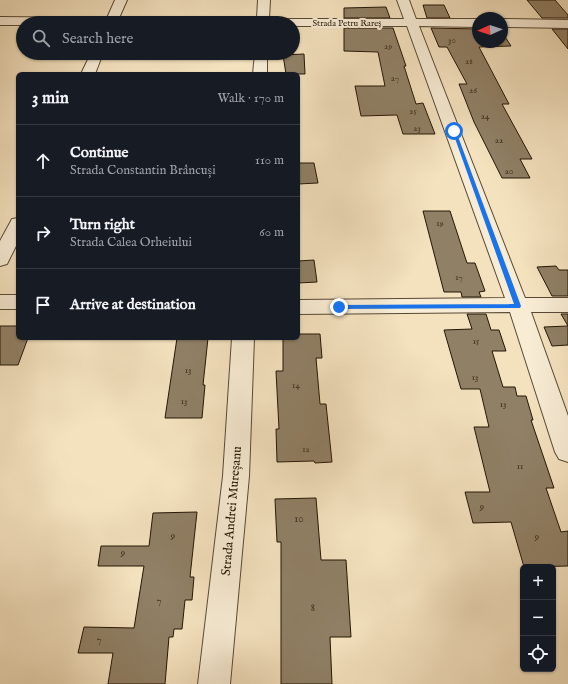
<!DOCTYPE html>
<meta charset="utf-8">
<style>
body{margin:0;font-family:"IM FELL English",serif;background:#20242c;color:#f1f3f6}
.controls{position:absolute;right:12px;bottom:12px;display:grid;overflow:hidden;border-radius:6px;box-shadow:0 1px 3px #0004}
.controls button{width:36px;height:36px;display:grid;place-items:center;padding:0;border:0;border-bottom:1px solid #363941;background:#171b24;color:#f1f3f6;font:20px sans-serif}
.compass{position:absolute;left:472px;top:12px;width:36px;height:36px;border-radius:50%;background:#171b24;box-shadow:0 1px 3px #0004;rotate:267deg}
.stop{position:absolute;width:12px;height:12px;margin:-9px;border:3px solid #1a73e8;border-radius:50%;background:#fff}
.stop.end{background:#1a73e8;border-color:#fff;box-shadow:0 1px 4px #0008}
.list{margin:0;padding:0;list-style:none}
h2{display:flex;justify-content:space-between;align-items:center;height:52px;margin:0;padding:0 16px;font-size:17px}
h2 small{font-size:13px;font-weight:400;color:#9ea1a6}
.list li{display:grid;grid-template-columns:26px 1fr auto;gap:12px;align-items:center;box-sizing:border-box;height:72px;padding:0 16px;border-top:1px solid #363941}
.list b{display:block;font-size:15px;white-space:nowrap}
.list p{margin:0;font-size:13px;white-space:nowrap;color:#9ea1a6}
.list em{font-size:13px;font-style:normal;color:#9ea1a6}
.icon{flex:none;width:22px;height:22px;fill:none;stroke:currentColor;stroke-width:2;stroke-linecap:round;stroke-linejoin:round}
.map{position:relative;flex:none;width:568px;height:684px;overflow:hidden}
.search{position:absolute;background:#171b24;box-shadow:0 1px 3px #0004;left:16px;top:16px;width:284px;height:44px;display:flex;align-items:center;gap:10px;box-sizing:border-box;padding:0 14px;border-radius:22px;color:#9ea1a6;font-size:15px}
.panel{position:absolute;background:#171b24;box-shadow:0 1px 3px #0004;left:16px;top:72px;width:284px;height:268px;border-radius:6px}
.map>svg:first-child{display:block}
</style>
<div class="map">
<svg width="568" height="684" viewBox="0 0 568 684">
<rect width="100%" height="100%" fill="#f4e2bf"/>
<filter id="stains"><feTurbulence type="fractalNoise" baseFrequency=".005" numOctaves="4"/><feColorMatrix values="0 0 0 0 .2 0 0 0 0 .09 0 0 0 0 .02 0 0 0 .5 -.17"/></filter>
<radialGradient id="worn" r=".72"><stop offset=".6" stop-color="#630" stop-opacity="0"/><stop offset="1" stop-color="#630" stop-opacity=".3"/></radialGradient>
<g fill="#908066" stroke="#231605">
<polygon points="527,0 555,0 568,15 568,18 542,18"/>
<polygon points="423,5 444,5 450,18 427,18"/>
<polygon points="386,7 390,18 344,18 344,8"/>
<polygon points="344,28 393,28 406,66 404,66 416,104 423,103 435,134 403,134 397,115 361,116 355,86 385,86 378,52 344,51"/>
<polygon points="431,28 478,29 478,42 502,42 502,32 511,46 479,47 509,104 502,104 532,159 520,159 530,178 502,178 474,122 459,84 467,84 447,47 439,47"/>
<polygon points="552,29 568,29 568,49"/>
<polygon points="304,54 305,74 286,74 283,55"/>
<polygon points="298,163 314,163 318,183 298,184"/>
<polygon points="423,211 450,211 467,263 475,263 485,291 479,292 481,297 462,297 461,292 444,292"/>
<polygon points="314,260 317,282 298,283 298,261"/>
<polygon points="556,266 559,270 568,270 568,296 552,296 537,267"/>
<polygon points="467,314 486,314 491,330 499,330 506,351 492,351 503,387 515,387 517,396 526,396 533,420 531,420 554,488 546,488 561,532 568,531 568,566 524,567 511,522 473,523 465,492 490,492 474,427 489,427 480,389 461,389 444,330 472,329"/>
<polygon points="561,314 568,314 568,345 552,346 544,327 568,326"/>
<polygon points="0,326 18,326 18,338 28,338 18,365 0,365"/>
<polygon points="298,334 320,334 322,358 316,358 320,404 326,404 332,462 315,463 314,461 277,462 276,429 279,429 276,371 283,371 283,338 298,338"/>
<polygon points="177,338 208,338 203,385 205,385 202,418 165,418"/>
<polygon points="316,498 321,560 346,560 351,637 330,637 332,684 281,684 281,542 277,542 275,499"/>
<polygon points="197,512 190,577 194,577 192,600 185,600 182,629 174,629 173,637 169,637 165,684 108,684 113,653 78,653 84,627 134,628 144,566 98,566 101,546 149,546 153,513"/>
</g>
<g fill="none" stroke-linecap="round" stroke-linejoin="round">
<defs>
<g id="street">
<polygon points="115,0 127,0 119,18 257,18 258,0 270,0 269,19 404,19 397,0 409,0 416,19 478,19 478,27 419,26 525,298 568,298 568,312 531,312 568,416 568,462 559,459 555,452 510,312 298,314 298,300 505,298 407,26 293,26 293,23 23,23 23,25 0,25 0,17 107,18"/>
<polygon points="502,19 568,20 568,28 502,27"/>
<polygon points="91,53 103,53 95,74 81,74"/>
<polygon points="255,53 267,53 267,74 253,74"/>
<polygon points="18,218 18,242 7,264 0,266 0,241 12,219"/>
<rect x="0" y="295" width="18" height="14"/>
<polygon points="232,338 254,338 249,476 230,684 198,684 223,476"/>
</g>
</defs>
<use href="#street" stroke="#574934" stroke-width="2"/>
<use href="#street" fill="#f8ecd5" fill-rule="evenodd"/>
</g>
<polygon fill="#1a73e8" points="452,130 456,131 521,306 520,308 337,309 337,306 339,305 514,304"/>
<g text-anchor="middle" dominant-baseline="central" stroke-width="4" stroke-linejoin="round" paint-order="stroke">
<g font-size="9" fill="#231605" stroke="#f8ecd5">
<text x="347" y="23">Strada Petru Rareș</text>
</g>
<g font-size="9" fill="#3e301d">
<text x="452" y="40">30</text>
<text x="388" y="46">29</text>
<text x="469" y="61">28</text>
<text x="395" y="78">27</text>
<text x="473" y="90">26</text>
<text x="413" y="111">25</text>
<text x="485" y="116">24</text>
<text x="417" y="128">23</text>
<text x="499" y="140">22</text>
<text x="509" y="171">20</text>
<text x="440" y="223">19</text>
<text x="459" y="277">17</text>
<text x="476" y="341">15</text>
<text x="188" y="370">13</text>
<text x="475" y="377">13</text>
<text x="296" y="385">14</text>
<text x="184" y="401">13</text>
<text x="503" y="404">13</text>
<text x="306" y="449">12</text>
<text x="520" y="466">11</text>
</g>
<g font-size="11" fill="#3e301d">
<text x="482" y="507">9</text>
<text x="299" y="519">10</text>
<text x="173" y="536">9</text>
<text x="537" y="537">9</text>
<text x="123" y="553">9</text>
<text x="159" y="601">7</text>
<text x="313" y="608">8</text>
<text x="99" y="640">7</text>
</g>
<g font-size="13" fill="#231605" stroke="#f8ecd5">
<text transform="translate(232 511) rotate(-85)">Strada Andrei Mureșanu</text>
</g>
</g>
<rect width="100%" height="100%" filter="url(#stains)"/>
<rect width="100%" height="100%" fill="url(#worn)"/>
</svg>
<div class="controls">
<button>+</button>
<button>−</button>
<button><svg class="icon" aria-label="locate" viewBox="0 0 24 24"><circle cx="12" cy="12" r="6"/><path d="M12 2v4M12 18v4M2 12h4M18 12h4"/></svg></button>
</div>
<svg class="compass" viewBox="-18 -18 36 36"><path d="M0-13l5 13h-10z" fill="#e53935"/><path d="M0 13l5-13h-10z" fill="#9ea1a6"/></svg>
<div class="stop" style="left:454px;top:131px"></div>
<div class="stop end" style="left:339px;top:307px"></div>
<div class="search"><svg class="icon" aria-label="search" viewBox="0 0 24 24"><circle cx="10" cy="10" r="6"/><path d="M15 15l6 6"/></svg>Search here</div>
<section class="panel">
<h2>3 min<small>Walk · 170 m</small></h2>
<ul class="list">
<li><svg class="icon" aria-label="ahead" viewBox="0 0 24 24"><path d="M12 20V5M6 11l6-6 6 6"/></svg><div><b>Continue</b><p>Strada Constantin Brâncuși</p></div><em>110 m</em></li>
<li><svg class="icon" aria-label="right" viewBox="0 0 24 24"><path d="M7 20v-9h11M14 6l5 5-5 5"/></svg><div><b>Turn right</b><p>Strada Calea Orheiului</p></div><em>60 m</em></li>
<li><svg class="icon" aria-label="arrive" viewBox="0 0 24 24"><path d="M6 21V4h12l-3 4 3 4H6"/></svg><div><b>Arrive at destination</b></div></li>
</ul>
</section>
</div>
